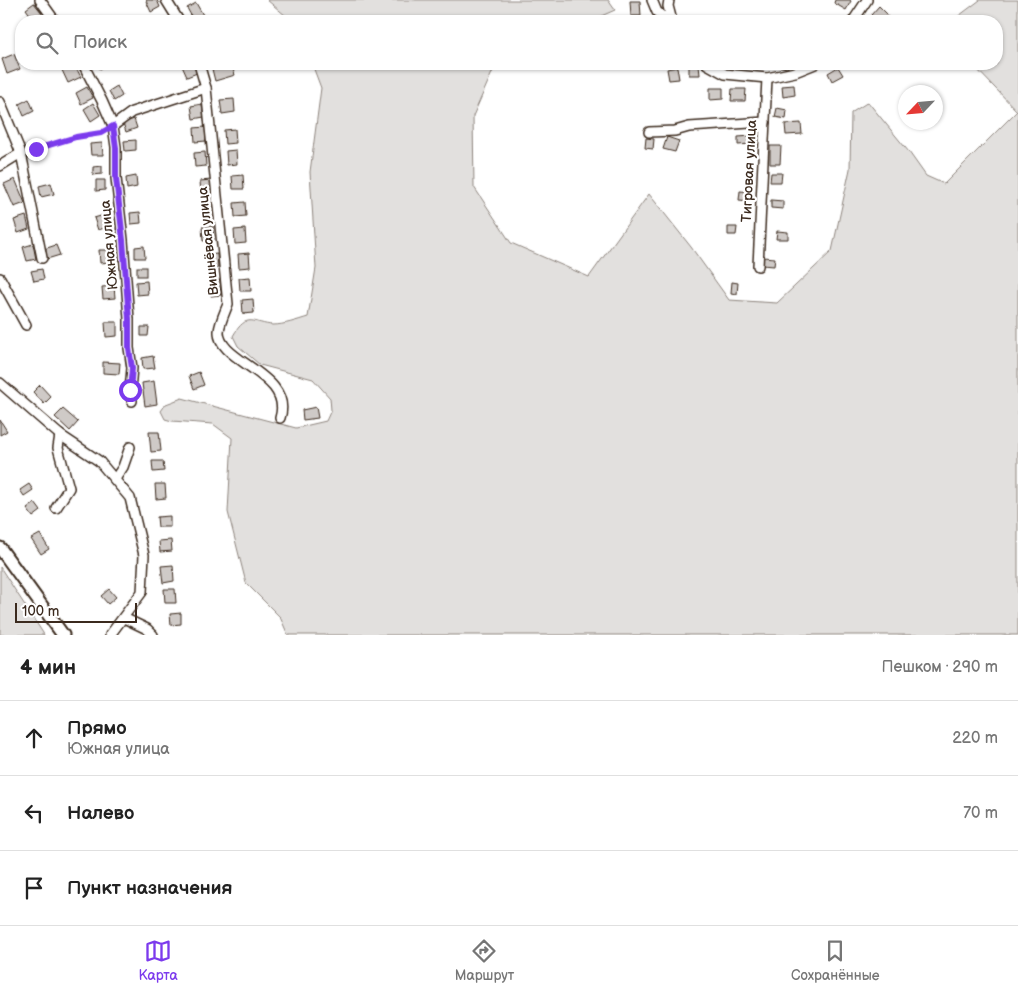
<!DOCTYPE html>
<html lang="ru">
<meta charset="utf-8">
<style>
body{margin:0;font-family:"Balsamiq Sans",sans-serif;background:#f6f6f6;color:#222}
.compass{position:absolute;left:898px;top:85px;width:45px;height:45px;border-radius:50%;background:#fff;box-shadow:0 1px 4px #0004;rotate:244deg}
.scale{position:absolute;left:15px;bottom:12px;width:122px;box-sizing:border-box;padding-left:5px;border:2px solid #3b2a1e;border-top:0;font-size:14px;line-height:18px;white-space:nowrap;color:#3b2a1e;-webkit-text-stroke:4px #fff;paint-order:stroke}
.stop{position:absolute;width:15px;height:15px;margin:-11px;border:4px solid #7c3aed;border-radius:50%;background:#fff}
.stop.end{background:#7c3aed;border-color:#fff;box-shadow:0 1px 5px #0008}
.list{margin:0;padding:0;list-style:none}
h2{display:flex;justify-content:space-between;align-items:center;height:65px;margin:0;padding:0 20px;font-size:21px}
h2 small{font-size:16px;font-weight:400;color:#767676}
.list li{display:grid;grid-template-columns:32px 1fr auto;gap:15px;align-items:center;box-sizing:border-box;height:75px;padding:0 20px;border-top:1px solid #e0e0e0}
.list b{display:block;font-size:19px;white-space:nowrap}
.list p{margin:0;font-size:16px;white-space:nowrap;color:#767676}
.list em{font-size:16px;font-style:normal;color:#767676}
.icon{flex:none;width:28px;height:28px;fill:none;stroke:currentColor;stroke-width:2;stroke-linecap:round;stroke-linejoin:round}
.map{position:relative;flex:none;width:1018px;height:635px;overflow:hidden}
.search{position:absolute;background:#fff;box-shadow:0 1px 4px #0004;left:15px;right:15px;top:15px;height:55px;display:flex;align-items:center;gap:12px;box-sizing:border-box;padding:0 18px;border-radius:20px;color:#767676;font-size:19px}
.sheet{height:290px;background:#fff}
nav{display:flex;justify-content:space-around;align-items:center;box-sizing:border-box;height:70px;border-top:1px solid #e0e0e0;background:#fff;font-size:14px;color:#767676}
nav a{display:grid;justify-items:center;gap:2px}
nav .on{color:#7c3aed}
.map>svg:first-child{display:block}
</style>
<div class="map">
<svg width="1018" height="635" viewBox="0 0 1018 635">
<rect width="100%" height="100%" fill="#fff"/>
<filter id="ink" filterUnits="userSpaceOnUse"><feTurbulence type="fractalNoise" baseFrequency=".02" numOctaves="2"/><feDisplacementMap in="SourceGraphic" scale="10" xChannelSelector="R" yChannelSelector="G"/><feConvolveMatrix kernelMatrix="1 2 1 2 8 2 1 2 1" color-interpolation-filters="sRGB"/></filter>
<g filter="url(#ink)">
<g fill="#e2e0de" stroke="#8e857e">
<polygon points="267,0 608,0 615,10 590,21 292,21"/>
<path d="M980,0H1018V635H288L280,617L246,583L228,512L232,438L213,424L172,421L165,419L161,411L166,404L182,398L296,428L326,421L331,410L330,398L313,379L260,365L238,346L233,336C247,311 254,324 273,325C284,325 298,320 308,317L316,268L310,172L321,88L312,64H500L495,66L473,116L474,187L511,243L589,277L649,194L691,247L729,300L777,303L832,251L850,169L851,113L868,102L909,152L926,176L944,184L1017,111L972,64H997V21H952Z"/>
<polygon points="0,567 43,633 44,635 0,635"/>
</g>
<g fill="#cfcac7" stroke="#3b2a1e">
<polygon points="147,0 157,0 160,7 151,12 146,1"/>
<polygon points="835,0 850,0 851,1 846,10 834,3"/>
<polygon points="630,1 640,1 641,16 631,16"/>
<polygon points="34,3 42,13 33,19 26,9"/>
<polygon points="196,3 203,15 193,19 187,8"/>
<polygon points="879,6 888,15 883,21 877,21 871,15"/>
<polygon points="14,54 20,69 7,74 2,59"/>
<polygon points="69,64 74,64 81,77 68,83 61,68"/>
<polygon points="97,64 108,64 100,69"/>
<polygon points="187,64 193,64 197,73 187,77 182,66"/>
<polygon points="228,64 231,64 235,75 215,81 212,69"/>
<polygon points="774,64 788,64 788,68 774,66"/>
<polygon points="689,65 699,65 700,75 689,75"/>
<polygon points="677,67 679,79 669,80 667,69"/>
<polygon points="838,67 843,75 832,81 828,73"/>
<polygon points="794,85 795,95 783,97 782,86"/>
<polygon points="117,86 122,96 114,101 109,91"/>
<polygon points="87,87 93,98 81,104 76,93"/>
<polygon points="710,88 723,88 723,99 710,100"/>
<polygon points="732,89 746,89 745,101 731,101"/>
<polygon points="29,99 34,111 24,116 19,104"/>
<polygon points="234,99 235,112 222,114 220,100"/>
<polygon points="93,103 100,115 91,121 84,109"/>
<polygon points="202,104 204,117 193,119 191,106"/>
<polygon points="777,108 787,110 786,119 775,117"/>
<polygon points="134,119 137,128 126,132 123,123"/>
<polygon points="801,123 802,134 786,135 785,124"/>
<polygon points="205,127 206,141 195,142 194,128"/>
<polygon points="235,129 236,143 225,144 224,130"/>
<polygon points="751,136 752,144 738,145 738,137"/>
<polygon points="667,137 679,141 675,152 663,149"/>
<polygon points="646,138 654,139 653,149 645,148"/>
<polygon points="136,140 136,150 125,151 124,141"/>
<polygon points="102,143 103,155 91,155 90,144"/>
<polygon points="770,146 781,146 780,164 770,164"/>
<polygon points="236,150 237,164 227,165 226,151"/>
<polygon points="205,152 206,166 195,167 194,153"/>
<polygon points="102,166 102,174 93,175 93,167"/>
<polygon points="771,173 782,173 781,182 770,182"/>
<polygon points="243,175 244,189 233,189 232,176"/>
<polygon points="136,176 137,187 127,189 126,178"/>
<polygon points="15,179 25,203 14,207 4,184"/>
<polygon points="96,180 105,180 105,190 96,191"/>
<polygon points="211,180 212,194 201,194 200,181"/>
<polygon points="51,183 54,194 41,197 39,186"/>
<polygon points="740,191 751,192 750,201 739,200"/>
<polygon points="771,200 783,201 783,209 771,208"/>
<polygon points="245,202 246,216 235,217 234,203"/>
<polygon points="140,212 141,223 131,224 130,213"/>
<polygon points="104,215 108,227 98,230 94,218"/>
<polygon points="26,216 29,229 18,233 14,220"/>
<polygon points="213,226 214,240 203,241 202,227"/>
<polygon points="728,227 737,227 736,235 728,235"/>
<polygon points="245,229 246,243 235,244 234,230"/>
<polygon points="777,231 788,232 788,239 776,239"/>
<polygon points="33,244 36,259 27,261 23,247"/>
<polygon points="56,245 60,255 47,259 44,249"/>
<polygon points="144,246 145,258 135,258 135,247"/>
<polygon points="99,250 111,250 112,262 100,263"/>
<polygon points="249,253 250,267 239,268 238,254"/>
<polygon points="217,254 218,268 207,269 206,255"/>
<polygon points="763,257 775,258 774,266 762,265"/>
<rect x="137" y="267" width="9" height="9"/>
<polygon points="42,269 44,279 34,281 31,271"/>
<polygon points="250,277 251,291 240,291 239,278"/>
<polygon points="220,280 221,295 211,296 209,281"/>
<polygon points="147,281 148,294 137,295 136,282"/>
<polygon points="732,282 738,283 737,294 731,293"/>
<polygon points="114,286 115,298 103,299 102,287"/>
<polygon points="253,299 254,313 243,314 242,300"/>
<polygon points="105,322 117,322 117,336 106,337"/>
<polygon points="141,327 149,327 148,336 141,336"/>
<polygon points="153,356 155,368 143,369 142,358"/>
<polygon points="103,362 120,363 119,374 103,373"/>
<polygon points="199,372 204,385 194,389 189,376"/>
<polygon points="154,381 157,404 145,406 142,383"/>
<polygon points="40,385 51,397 44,404 33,392"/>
<polygon points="316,407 318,418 303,420 302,410"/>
<polygon points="63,409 78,422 70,431 55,417"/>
<polygon points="0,420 7,431 0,435"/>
<polygon points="149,432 159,432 161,451 151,452"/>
<polygon points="152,461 163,461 164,471 153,472"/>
<polygon points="29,484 33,490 24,496 20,490"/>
<polygon points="155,484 165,484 166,498 156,499"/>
<polygon points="35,503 41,511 33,517 27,509"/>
<polygon points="170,516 170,527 158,527 157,517"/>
<polygon points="40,534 49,549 41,554 31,539"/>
<polygon points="171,540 172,551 160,552 159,541"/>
<polygon points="173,565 174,581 163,583 161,566"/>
<polygon points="109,589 116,597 108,604 101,596"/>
<polygon points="164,589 175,589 176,603 165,603"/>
<polygon points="181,613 181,624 171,625 170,614"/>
</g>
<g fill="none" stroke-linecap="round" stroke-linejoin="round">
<defs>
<g id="minor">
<polyline points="40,0 55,21"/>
<polyline points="166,0 179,21"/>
<polyline points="652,0 657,12 670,21"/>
<polyline points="669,0 668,6 672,21"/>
<polyline points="853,21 867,0"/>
<polyline points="83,64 102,101 113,126 116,147 116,178 123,240 129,319 129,348 132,368 130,390 132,401"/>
<path d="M199,64L206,88L228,304C225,312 220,322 219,331C217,362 294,374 280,418"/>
<polyline points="707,64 725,74 767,78 795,72 815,64"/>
<polyline points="0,102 21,153 42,258"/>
<polyline points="113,126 132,112 206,88"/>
<polyline points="649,132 675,131 689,127 765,122"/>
<polyline points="0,166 21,153"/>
<polyline points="758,266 767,78"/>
<polyline points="0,278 26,325"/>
<polyline points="0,383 60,435 99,461 130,498 144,555 142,592 110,635"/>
<polyline points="115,479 123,467 130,447"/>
<polyline points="56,508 69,488 58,448 60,435"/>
<polyline points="124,618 147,629 153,635"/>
</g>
<polyline id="major" points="0,548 63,635"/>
</defs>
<use href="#minor" stroke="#3b2a1e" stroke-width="12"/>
<use href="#major" stroke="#3b2a1e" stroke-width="15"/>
<polyline stroke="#3b2a1e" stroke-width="1" stroke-dasharray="5 4" stroke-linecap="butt" points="30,150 76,137 101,133 106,130"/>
<use href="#minor" stroke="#fff" stroke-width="9"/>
<use href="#major" stroke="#fff" stroke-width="11"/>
</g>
</g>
<g fill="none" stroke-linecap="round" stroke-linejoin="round" filter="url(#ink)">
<polyline stroke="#7c3aed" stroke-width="6" points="36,149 76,137 101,133 113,126 116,148 116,178 123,240 129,319 129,348 132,368 130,390"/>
</g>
<g text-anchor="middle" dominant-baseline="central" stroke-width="4.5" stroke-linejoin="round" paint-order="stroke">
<g font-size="14" fill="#3b2a1e" stroke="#fff">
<text transform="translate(749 171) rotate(-87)">Тигровая улица</text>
<text transform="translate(208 241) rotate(-96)">Вишнёвая улица</text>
<text transform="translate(109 245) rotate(-95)">Южная улица</text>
</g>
</g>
</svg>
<svg class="compass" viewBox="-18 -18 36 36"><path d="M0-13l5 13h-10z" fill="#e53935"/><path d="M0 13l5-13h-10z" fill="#767676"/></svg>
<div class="scale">100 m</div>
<div class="stop" style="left:130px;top:390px"></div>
<div class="stop end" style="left:36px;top:149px"></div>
<div class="search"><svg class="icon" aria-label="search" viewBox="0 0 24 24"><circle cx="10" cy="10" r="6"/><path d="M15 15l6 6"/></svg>Поиск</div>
</div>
<section class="sheet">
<h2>4 мин<small>Пешком · 290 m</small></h2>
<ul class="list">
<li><svg class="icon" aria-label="ahead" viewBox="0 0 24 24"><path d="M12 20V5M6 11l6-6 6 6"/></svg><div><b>Прямо</b><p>Южная улица</p></div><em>220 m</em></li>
<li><svg class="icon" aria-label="left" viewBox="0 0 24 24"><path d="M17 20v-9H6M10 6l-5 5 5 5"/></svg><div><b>Налево</b></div><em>70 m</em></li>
<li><svg class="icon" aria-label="arrive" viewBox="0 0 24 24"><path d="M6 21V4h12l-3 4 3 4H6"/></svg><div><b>Пункт назначения</b></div></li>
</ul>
</section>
<nav>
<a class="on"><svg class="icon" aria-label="map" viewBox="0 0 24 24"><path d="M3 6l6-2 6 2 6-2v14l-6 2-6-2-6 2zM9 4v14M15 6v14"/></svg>Карта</a>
<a><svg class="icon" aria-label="directions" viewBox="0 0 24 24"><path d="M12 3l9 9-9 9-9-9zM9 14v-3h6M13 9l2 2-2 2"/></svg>Маршрут</a>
<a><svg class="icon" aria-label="saved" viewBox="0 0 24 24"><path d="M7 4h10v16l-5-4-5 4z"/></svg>Сохранённые</a>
</nav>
